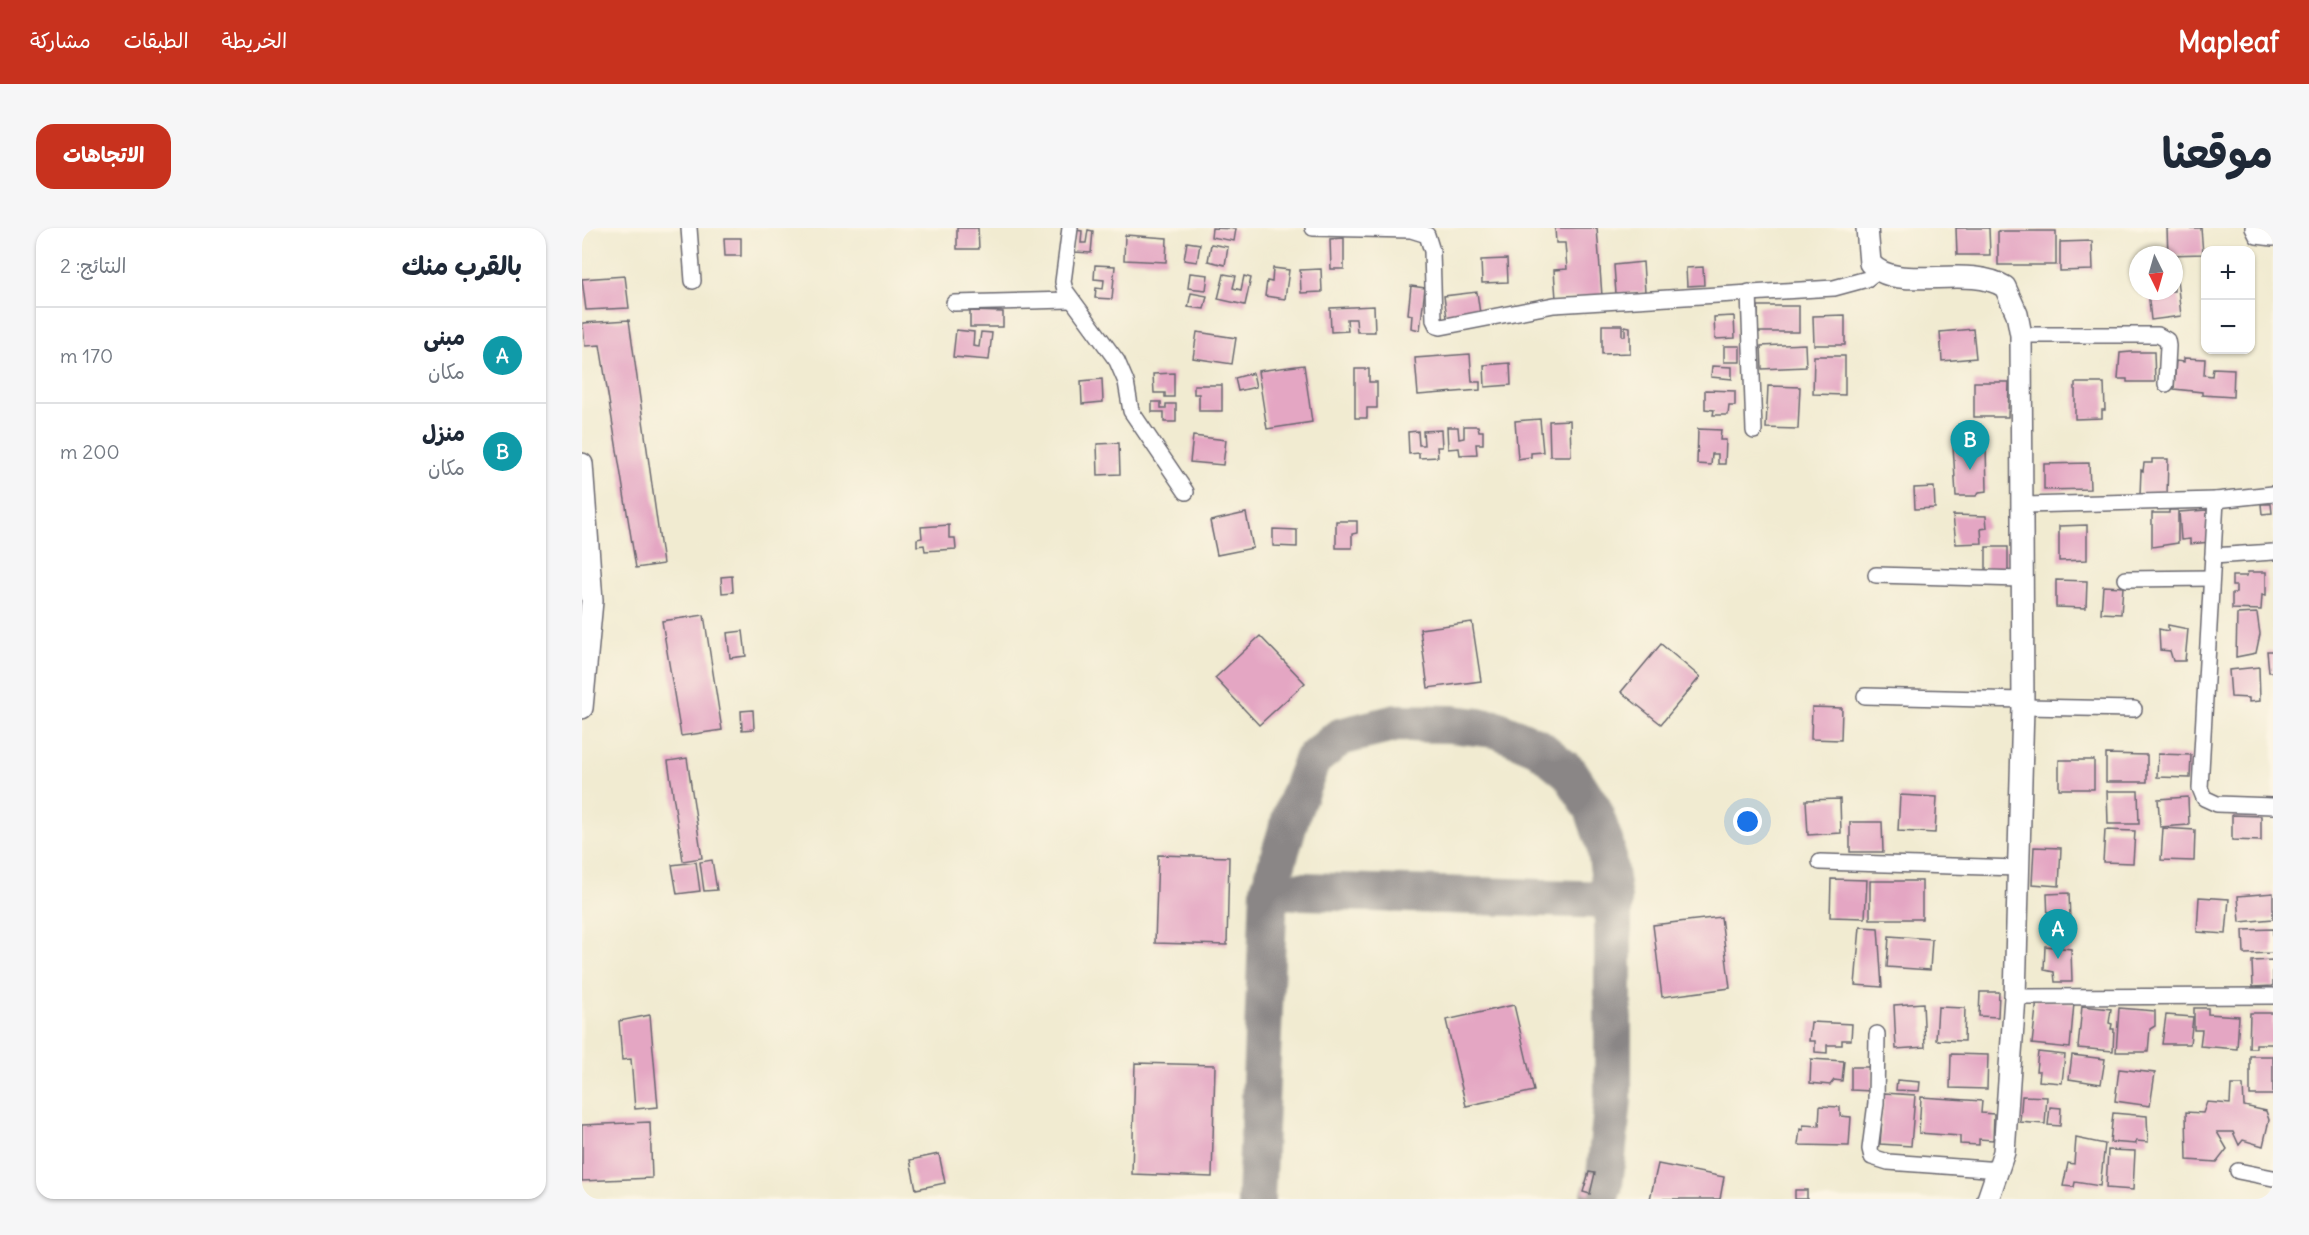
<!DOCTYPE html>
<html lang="ar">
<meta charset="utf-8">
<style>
body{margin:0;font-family:Delius,"Playpen Sans Arabic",sans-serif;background:#f6f6f7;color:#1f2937;direction:rtl}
.controls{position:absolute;right:18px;top:18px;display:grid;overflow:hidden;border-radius:12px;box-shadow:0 2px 4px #0004}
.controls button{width:54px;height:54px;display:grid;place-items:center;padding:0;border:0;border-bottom:2px solid #e0e1e3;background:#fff;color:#1f2937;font:30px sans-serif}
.compass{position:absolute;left:1547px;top:18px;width:54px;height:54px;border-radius:50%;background:#fff;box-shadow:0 2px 4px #0004;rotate:175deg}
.you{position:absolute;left:1166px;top:594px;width:21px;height:21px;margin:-15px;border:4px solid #fff;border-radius:50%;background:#1a73e8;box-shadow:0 0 0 9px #1a73e833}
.badge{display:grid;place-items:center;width:39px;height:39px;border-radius:50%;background:#c8321e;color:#fff;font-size:20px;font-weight:700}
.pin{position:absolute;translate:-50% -50px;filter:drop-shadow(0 2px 3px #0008)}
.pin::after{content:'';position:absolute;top:32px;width:21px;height:18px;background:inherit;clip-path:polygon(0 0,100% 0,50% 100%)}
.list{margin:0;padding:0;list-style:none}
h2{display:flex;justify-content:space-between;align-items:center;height:78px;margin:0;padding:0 24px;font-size:26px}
h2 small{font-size:20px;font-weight:400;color:#747a83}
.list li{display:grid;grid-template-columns:39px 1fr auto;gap:18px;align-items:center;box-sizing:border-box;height:96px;padding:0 24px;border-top:2px solid #e0e1e3}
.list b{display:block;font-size:22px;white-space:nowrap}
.list p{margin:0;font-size:20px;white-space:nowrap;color:#747a83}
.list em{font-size:20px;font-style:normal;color:#747a83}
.map{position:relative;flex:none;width:1691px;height:971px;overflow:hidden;direction:ltr;border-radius:18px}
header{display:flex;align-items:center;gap:36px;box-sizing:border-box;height:84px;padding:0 30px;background:#c8321e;color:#fff}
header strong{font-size:28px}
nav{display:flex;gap:33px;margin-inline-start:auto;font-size:21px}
.intro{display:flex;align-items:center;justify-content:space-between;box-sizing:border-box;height:144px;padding:0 36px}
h1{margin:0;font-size:42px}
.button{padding:15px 27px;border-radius:18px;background:#c8321e;color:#fff;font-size:21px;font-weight:700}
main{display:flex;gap:36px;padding:0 36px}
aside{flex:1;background:#fff;border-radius:18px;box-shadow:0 2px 4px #0004}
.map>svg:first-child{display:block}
</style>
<header>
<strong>Mapleaf</strong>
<nav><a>الخريطة</a><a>الطبقات</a><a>مشاركة</a></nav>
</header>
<div class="intro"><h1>موقعنا</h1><a class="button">الاتجاهات</a></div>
<main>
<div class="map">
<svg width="1691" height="971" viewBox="0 0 1691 971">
<rect width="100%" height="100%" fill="#fcf5e5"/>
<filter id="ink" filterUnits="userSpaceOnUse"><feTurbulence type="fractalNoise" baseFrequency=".0167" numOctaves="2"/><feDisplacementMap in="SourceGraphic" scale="12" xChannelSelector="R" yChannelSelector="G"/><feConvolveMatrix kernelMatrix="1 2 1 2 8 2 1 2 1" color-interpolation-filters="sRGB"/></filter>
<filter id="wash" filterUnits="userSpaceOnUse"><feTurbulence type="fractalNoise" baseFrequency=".008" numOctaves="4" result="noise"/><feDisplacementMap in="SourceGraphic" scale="24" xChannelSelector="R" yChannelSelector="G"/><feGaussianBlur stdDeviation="1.35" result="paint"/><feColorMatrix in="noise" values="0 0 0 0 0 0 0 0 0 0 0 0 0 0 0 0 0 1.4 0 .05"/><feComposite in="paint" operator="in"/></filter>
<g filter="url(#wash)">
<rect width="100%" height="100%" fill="#f1ebd1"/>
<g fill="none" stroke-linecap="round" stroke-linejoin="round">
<g stroke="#8a8686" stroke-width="38">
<polyline points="687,662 1031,672"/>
<polyline points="674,971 687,662 710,585 730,532 758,509 815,495 869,496 914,501 956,519 988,545 1011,581 1023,616 1031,672 1031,871 1022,957 1017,971"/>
</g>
</g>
<g id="blocks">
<g fill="#e4a6c3">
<polygon points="375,0 396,0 397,21 375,21"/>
<polygon points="630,0 654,1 652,13 629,9"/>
<polygon points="973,0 1015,0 1020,68 974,71 972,42 985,41 983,15 974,15"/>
<polygon points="1374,0 1407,0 1408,27 1375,27"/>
<polygon points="1585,0 1619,0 1621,26 1586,27"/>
<polygon points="494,2 500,3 499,15 504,15 506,2 511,3 509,25 492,24"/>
<rect x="1416" y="3" width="58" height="34"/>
<polygon points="543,7 585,10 584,34 542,32"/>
<polygon points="142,10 159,10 159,28 143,28"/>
<polygon points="762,10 762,41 749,41 748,11"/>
<polygon points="1510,13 1511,42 1478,43 1478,14"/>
<polygon points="605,14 618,16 615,34 602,32"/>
<polygon points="629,16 646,19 643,37 626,33"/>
<polygon points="925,31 926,54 900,55 899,32"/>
<polygon points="1061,34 1063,64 1034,66 1032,37"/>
<polygon points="513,37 533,38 530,71 513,70 514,60 521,61 522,52 512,51"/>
<polygon points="1121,39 1122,57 1105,58 1104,40"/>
<polygon points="691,40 707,42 703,71 683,68 685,53 690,54"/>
<polygon points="739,41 740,64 719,65 718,42"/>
<polygon points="608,45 626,47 624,62 606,60"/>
<polygon points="642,46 654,48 651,60 659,62 662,48 669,50 663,77 636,71"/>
<polygon points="43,48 47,80 4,82 0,51"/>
<polygon points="1592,51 1595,51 1599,88 1569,92 1566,63 1592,63"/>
<polygon points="829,58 843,60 838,102 829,100 830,87 826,86"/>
<polygon points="895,64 898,86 865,90 862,68"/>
<polygon points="609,65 625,68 622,81 606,79"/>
<polygon points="792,78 793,104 775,104 774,91 765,91 766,103 749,104 748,80"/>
<rect x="1176" y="78" width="41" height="26"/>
<polygon points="388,83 421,84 421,99 388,99"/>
<polygon points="1263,87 1263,117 1232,117 1231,88"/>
<polygon points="1152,88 1153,110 1133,111 1132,89"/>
<polygon points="47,92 81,336 54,340 18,117 3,118 1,95"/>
<polygon points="1020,97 1040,97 1040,108 1043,108 1043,98 1048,99 1048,125 1020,126"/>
<polygon points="1391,101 1394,130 1360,133 1358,104"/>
<polygon points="374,102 392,104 391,118 397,119 399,104 410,105 407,132 371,129"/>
<polygon points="615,104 654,110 650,136 611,130"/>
<polygon points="1223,116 1224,139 1180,141 1179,118"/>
<rect x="1142" y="118" width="16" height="16"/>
<polygon points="1549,124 1572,124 1573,154 1545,154 1545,151 1536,151 1538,125"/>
<polygon points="888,126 890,154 898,154 898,162 836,167 833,130"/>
<polygon points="1232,128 1263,128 1263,167 1231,166"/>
<polygon points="1602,130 1623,131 1622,147 1630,148 1631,140 1652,141 1651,169 1620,167 1620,164 1592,161 1594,133 1602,134"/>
<polygon points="928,135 929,157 903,159 902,137"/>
<polygon points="722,137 730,194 685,201 676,143"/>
<polygon points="1130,138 1150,139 1150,151 1129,149"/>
<polygon points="773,141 787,141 787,154 795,154 795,180 785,180 785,190 773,190"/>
<polygon points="592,145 592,169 583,169 583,165 572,165 571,146"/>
<polygon points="671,145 674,159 656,163 653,150"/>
<polygon points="520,151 521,174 500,176 499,153"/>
<polygon points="1392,154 1427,154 1426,189 1392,189"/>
<polygon points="1493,155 1522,155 1523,182 1520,182 1520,190 1493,191"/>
<polygon points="612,157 640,157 640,183 617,183 617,166 612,166"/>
<polygon points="1186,158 1218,159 1216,201 1184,200"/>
<polygon points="1123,162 1153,163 1153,178 1147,178 1146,187 1131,187 1132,182 1123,181"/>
<polygon points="570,174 579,174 579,180 584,180 584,176 594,176 594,194 582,194 582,184 570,184"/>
<polygon points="958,191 961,224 949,225 949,229 936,231 933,193"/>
<polygon points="988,192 989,228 968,228 967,193"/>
<polygon points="882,198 896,198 897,203 901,203 901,216 894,216 895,226 878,227 877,220 866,221 865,199 876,199 877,211 882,210"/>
<polygon points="1116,201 1139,202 1138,212 1144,212 1143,236 1136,236 1136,226 1130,226 1129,237 1115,236"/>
<polygon points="859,202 860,219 855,219 856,229 837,230 837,225 827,226 826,204 836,203 837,217 842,217 841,203"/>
<polygon points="611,208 644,212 641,237 608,234"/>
<polygon points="1394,214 1394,221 1404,219 1405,263 1397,264 1394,268 1374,268 1371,217"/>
<polygon points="537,215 538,246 516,247 515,216"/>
<polygon points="1570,231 1586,231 1585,268 1558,267 1559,242 1561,243 1562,235 1570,235"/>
<polygon points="1507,235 1508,261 1462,262 1462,236"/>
<polygon points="1352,259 1353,280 1333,281 1332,260"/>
<polygon points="1679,276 1689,276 1690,285 1680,286"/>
<polygon points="1587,282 1596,282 1596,315 1570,319 1570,285 1587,285"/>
<polygon points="1625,282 1628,314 1608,316 1608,311 1599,312 1597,284"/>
<polygon points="664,285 671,320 635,327 628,293"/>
<polygon points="1371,287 1404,288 1405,300 1399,301 1400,315 1374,316"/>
<polygon points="754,293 775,293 775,305 770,306 770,320 754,320"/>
<polygon points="367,297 367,310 373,310 374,321 343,323 342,317 335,318 335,311 340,310 339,299"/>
<polygon points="1505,297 1505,332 1477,333 1477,298"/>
<polygon points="691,301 715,302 715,319 691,318"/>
<rect x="1404" y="319" width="22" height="28"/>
<polygon points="1666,344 1684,344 1684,368 1680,367 1679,382 1650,381 1650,365 1654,365 1654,358 1650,358 1650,348 1665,348"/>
<polygon points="150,348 151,364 140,365 139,349"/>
<polygon points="1474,352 1505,353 1504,380 1474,379"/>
<polygon points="1521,358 1541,359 1539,386 1519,385"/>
<polygon points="1675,385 1678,406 1674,425 1654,429 1655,386"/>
<polygon points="122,387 140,502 99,508 80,393"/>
<polygon points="890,394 899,453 846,460 838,401"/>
<polygon points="1586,397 1606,401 1603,433 1591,433 1588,423 1578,422 1577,401 1586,403"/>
<polygon points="161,403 164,428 148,430 145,405"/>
<polygon points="678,408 723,455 677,497 633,450"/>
<polygon points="1079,416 1118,449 1079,496 1039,464"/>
<polygon points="1685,423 1691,423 1691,444 1687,444"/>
<polygon points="1677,439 1678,473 1667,474 1667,470 1649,469 1647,442"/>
<polygon points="1230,479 1260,480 1259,512 1229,511"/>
<polygon points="171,482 172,501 160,502 159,483"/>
<polygon points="1524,526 1565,527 1565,554 1524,554"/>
<polygon points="1576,526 1609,527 1608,550 1575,549"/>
<polygon points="105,530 120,630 101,633 86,533"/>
<rect x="1477" y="532" width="35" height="29"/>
<polygon points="1525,563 1556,563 1557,596 1526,596"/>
<polygon points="1318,567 1355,569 1353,605 1316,603"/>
<polygon points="1606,569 1607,597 1578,599 1576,571"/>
<polygon points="1258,571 1259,605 1226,607 1224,572"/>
<polygon points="1650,587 1679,588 1679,613 1650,612"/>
<polygon points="1268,594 1300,594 1301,624 1268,624"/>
<polygon points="1581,600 1613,602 1612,633 1579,632"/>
<polygon points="1523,602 1553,603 1551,635 1521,634"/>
<polygon points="1452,619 1479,620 1477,658 1450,656"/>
<polygon points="576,627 647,629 645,717 573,715"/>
<polygon points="130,632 135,662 122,663 118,634"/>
<polygon points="114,634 118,663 95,666 90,637"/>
<polygon points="1249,651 1285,652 1283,690 1248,689"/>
<rect x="1288" y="653" width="52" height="38"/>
<polygon points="1487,665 1488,692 1466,693 1465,666"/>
<polygon points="1691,665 1691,691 1658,694 1656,668"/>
<polygon points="1617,669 1647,671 1644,706 1615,704"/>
<polygon points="1139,689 1148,760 1080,769 1071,697"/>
<polygon points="1278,699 1296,700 1300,759 1273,757"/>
<polygon points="1691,701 1691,725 1662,726 1661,702"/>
<polygon points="1307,708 1350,711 1348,742 1305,739"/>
<polygon points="1463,718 1489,721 1490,754 1473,754 1472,744 1462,742"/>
<polygon points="1691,732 1691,758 1671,759 1670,733"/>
<polygon points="1398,764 1417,764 1416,789 1397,788"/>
<polygon points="1455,771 1492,775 1488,820 1450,816"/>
<polygon points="1341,775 1343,819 1314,821 1312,777"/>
<polygon points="932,777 952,863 884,878 864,792"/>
<polygon points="1500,778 1529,781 1527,795 1530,796 1529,801 1532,801 1531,823 1496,820"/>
<polygon points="1356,779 1383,780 1382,813 1354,812"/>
<polygon points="1537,780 1573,783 1573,798 1568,801 1566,824 1534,824"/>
<polygon points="1612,780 1626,780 1626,786 1657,788 1655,821 1618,818 1620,802 1612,802"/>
<polygon points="1668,785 1691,785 1691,816 1674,816 1674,820 1667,820"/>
<polygon points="68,787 76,879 53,881 49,831 40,832 37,793"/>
<polygon points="1584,787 1611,789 1608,816 1580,816"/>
<polygon points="1229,794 1270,796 1269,812 1260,812 1260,817 1245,817 1245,825 1233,824 1233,813 1227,813"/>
<polygon points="1456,824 1483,827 1480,855 1457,853 1458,843 1454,843"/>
<polygon points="1369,826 1406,827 1405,861 1368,860"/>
<polygon points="1490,827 1523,831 1519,856 1487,851"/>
<rect x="1668" y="828" width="23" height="39"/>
<polygon points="1229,831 1262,833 1260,853 1252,852 1248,857 1228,855"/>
<polygon points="553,835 633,837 630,949 550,946"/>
<polygon points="1269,839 1290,839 1290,863 1269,862"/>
<polygon points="1537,841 1573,845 1568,878 1533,873"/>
<polygon points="1315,852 1338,854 1337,863 1314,862"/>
<polygon points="1649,857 1661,857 1662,878 1684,883 1687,892 1681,918 1661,912 1657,917 1651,904 1635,904 1645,921 1635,934 1605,932 1604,884 1621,885 1625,874 1648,876"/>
<polygon points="1302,865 1333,867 1329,918 1298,916"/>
<polygon points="1440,868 1465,869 1463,896 1438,894"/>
<polygon points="1339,869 1400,873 1399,885 1412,886 1411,912 1397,911 1397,917 1378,916 1378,908 1337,905"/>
<polygon points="1238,878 1258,879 1258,888 1269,889 1267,918 1216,917 1218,901 1221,902 1221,897 1237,898"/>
<polygon points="1468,879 1479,880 1478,898 1466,897"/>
<polygon points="1531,885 1565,888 1566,914 1554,913 1554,916 1528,914"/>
<polygon points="68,894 70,950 0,953 0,897"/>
<polygon points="1494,910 1523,916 1518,958 1493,954 1492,959 1481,958 1486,935 1492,936"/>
<polygon points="1526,922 1553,923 1551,962 1524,960"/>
<polygon points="357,926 363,955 334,961 328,932"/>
<polygon points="1076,936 1142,949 1138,971 1068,971"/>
<polygon points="1007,944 1013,945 1008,966 1001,964"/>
<rect x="1213" y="962" width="12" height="9"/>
</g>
</g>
</g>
<g filter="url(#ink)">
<use href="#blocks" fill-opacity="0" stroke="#6a6870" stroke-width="1.5"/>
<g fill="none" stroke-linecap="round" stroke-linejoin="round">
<defs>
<g id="street">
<polyline points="107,0 111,53"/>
<polyline points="488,0 481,54 483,62 535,133 544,154 549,183 604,264"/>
<polyline points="731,0 829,2 845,7 850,23 852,92 855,98 859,99 972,77 1252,60 1285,51 1295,43"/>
<polyline points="1671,0 1675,8 1691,10"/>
<polyline points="1167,64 1172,203"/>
<polyline points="372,75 488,72"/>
<polyline points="1439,107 1576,107 1585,112 1586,118 1584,156"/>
<polyline points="1634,272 1691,266"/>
<polyline points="1440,277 1634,272 1618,560 1622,570 1635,576 1691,578"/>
<polyline points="1631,328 1691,324"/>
<polyline points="1294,347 1439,351"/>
<polyline points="1544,351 1629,350"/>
<polyline points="1283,468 1441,472"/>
<polyline points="1441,479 1552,481"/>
<polyline points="1238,634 1436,640"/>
<polyline points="1433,769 1691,768"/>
<polyline points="1295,806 1294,875 1288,921 1290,929 1306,934 1418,942"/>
<polyline points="1656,943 1691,950"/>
</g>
<g id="secondary">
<path d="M1285,0L1288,35C1314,66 1385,35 1423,59L1435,86L1439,107L1441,479L1433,769L1422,924L1406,971"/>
<polyline points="0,236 10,373 0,480"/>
</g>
</defs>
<use href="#street" stroke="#6a6870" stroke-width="18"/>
<use href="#secondary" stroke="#6a6870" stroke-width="24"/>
<use href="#street" stroke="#fff" stroke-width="15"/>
<use href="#secondary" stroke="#fff" stroke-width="21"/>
</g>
</g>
</svg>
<div class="controls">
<button>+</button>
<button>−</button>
</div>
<svg class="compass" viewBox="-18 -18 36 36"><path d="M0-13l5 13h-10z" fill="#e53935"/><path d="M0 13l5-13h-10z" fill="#747a83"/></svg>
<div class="you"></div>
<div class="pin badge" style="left:1476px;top:731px;background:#0f9aa8">A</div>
<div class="pin badge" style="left:1388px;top:242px;background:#0f9aa8">B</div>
</div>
<aside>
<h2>بالقرب منك<small>النتائج: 2</small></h2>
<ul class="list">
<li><span class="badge" style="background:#0f9aa8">A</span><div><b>مبنى</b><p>مكان</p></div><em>170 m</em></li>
<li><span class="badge" style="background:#0f9aa8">B</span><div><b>منزل</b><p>مكان</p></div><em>200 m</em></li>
</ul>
</aside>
</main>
